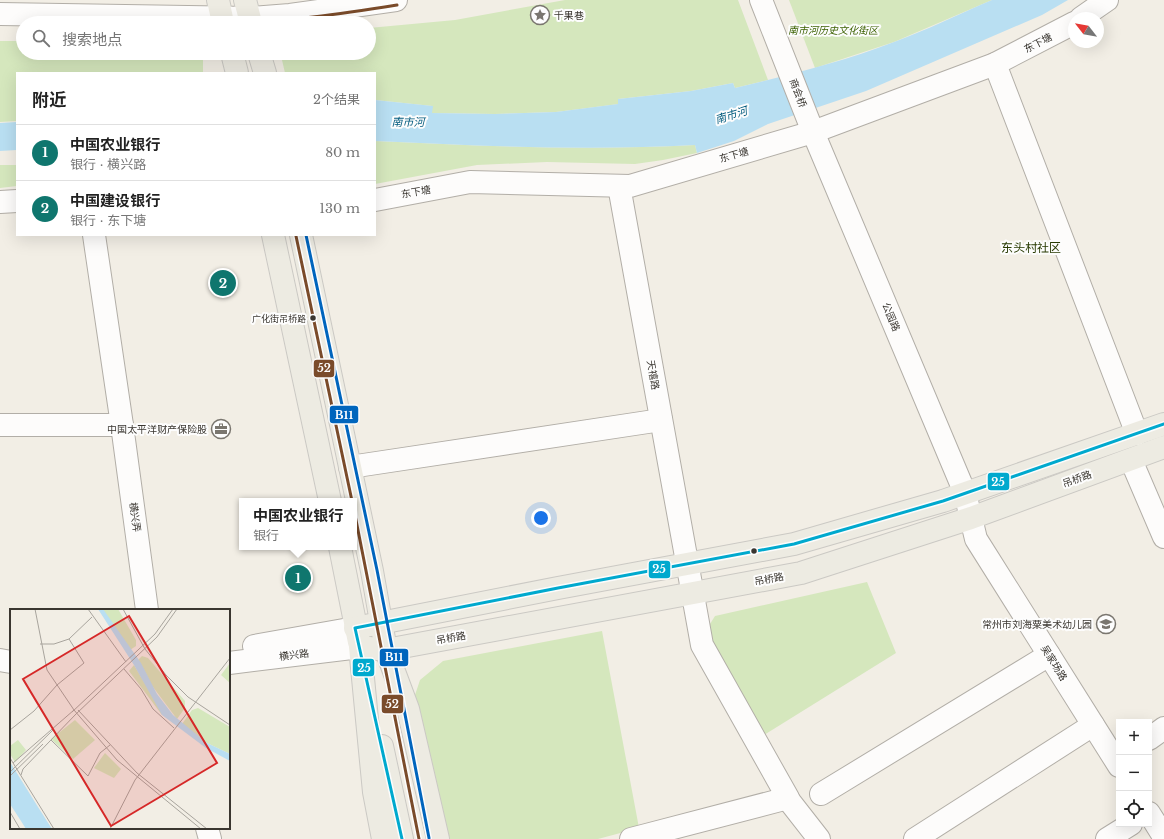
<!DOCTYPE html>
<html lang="zh">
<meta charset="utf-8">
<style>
body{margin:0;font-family:"Libre Baskerville","Noto Sans SC",serif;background:#f6f6f6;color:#222}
.controls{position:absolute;right:12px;bottom:12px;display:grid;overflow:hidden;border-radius:0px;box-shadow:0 4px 16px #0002}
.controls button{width:36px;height:36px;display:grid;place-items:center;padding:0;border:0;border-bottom:1px solid #e0e0e0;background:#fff;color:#222;font:20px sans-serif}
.compass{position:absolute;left:1068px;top:12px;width:36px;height:36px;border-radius:50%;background:#fff;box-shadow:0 4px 16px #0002;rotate:301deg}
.you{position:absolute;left:541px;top:518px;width:14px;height:14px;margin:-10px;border:3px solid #fff;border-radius:50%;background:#1a73e8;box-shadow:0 0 0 6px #1a73e833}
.badge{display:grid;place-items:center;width:26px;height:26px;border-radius:50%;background:#0f766e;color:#fff;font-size:13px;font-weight:700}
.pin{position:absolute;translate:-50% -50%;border:2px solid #fff;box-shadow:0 1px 4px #0006}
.popup{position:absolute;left:239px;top:498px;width:118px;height:52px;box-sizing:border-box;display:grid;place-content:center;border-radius:0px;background:#fff;filter:drop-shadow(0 1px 3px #0005);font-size:13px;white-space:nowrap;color:#767676}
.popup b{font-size:15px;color:#222}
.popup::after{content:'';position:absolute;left:50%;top:100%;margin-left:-8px;border:8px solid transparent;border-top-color:#fff}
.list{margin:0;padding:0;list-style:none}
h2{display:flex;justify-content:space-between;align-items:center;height:52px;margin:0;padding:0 16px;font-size:17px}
h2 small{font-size:13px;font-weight:400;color:#767676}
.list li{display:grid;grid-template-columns:26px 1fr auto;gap:12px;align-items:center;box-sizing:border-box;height:56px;padding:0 16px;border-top:1px solid #e0e0e0}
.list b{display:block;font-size:15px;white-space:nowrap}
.list p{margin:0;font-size:13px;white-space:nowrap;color:#767676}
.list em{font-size:13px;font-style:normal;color:#767676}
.icon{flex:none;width:22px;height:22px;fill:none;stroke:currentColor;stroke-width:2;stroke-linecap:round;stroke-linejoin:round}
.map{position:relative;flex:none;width:1164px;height:839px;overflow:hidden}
.search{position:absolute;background:#fff;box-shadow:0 4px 16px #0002;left:16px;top:16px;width:360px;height:44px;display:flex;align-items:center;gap:10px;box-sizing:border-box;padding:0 14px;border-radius:22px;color:#767676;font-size:15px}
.panel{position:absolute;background:#fff;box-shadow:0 4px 16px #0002;left:16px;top:72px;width:360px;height:164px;border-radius:0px}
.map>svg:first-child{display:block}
</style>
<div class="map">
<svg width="1164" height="839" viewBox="0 0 1164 839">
<rect width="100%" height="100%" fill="#f2eee5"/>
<g fill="#d5e7bd">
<polygon points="565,0 738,0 768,80 735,88 733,83 691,91 618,99 619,104 556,112 495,114 432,113 432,106 375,100 375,73 285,73 282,60 285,53 369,53 369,28 455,20"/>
<polygon points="789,0 992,0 894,42 815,68"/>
<polygon points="0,41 23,41 23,53 193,53 203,60 203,73 17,73 17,121 0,122"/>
<path d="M375,141C482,146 587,151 695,145L697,153L663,160L635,164L547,162L477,165L375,184Z"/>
<polygon points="0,165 17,165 17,186 0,188"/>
<polygon points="867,582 896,653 764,735 712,642 710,624 715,616"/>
<polygon points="602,631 639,828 598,839 437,839 412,704 420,680 443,661"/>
</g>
<g fill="#b9dff2">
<path d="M992,0H1068L1042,15L866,91L768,124L734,141L697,153L695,145C587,151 482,146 375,141V100L433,106L432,113L495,114L556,112L618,104V99L691,91L733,83L735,88C789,75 842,62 894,42C927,30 959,14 992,0Z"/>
<polygon points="17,122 17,150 0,151 0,123"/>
</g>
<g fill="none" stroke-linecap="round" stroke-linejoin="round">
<defs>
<g id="minor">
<polyline points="761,0 813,132 965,493 976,539 1119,766"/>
<polyline points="0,14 250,18 290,15 396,0"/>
<polyline points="1081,18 1107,0"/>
<polyline points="995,64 1137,434"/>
<polyline points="619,186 702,645 788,798 631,839"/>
<polyline points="375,200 470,182 630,186 813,132 995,64 1074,23"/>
<polyline points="0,202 17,201"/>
<polyline points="94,235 122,425 147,610"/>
<polyline points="0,425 122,425"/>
<polyline points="1131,460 1164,537"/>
<polyline points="350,467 661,420"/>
<polyline points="254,646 355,628"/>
<polyline points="0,660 11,662"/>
<polyline points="229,663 360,647"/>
<polyline points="1149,739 1164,728"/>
<polyline points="821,794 1049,655"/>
<polyline points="787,798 819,839"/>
<polyline points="1149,813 1164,837"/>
<polyline points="207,828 210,839"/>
<polyline points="915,839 1093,725"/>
<polyline points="1107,839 1131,824"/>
</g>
<g id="major">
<polyline points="218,0 223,23"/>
<polyline points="245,0 251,23"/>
<polyline points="232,53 237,73"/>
<polyline points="259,53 265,73"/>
<polyline points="273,235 330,501"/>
<polyline points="301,235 372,571 386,650 408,709 438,839"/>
<polyline points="340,547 359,642"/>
<polyline points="355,628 558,588 794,544 943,501 1164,424"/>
<polyline points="382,746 402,839"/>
<polyline points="383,839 374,792 360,647 386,650 801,573 971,518 1164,447"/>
</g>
</defs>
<use href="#minor" stroke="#b2aea7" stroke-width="24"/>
<use href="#major" stroke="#cbc9c4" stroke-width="24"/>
<use href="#minor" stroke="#fdfcfb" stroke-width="22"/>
<use href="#major" stroke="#edebe2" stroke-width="22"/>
<defs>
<polyline id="bus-1" points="402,839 355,628 558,588 794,544 943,501 1164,424"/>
<g id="bus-2">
<path d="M228,23C285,22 341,14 397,5"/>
<polyline points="296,236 352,501"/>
<polyline points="354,510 419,839"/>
</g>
<polyline id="bus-3" points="306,235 377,570 429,838"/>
</defs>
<use href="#bus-1" stroke="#fdfdfd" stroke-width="6"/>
<use href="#bus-2" stroke="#fdfdfd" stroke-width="6"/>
<use href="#bus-3" stroke="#fdfdfd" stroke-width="6"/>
<use href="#bus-1" stroke="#00a9ce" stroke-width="3"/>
<use href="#bus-2" stroke="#7a4b2a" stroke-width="3"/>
<use href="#bus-3" stroke="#0065bd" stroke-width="3"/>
</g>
<defs>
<symbol id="sight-ring" viewBox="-11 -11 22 22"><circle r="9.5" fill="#fdfdfd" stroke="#7a766f" stroke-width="1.5"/><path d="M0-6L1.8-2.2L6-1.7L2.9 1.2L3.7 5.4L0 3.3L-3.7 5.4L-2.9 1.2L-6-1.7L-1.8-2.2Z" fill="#7a766f"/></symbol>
<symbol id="office-ring" viewBox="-11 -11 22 22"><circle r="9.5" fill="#fdfdfd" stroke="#7a766f" stroke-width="1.5"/><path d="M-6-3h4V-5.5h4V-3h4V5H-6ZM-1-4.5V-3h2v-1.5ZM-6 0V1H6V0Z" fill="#7a766f"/></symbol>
<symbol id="school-ring" viewBox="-11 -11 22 22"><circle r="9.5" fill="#fdfdfd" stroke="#7a766f" stroke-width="1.5"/><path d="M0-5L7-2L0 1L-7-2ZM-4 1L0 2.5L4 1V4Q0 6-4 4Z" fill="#7a766f"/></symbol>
</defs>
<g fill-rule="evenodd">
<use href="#sight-ring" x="529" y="4" width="22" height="22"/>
<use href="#office-ring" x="210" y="418" width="22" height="22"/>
<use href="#school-ring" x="1095" y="613" width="22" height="22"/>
</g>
<g fill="#3a3630" stroke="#fdfdfd" stroke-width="1.5">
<circle cx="313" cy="318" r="3.5"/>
<circle cx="754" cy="551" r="3.5"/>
</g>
<g text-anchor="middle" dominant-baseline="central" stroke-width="4" stroke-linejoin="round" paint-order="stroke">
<g font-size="9" fill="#3a3630" stroke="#fdfdfd" text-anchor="end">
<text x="306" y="318">广化街吊桥路</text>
</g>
<g font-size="10" fill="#3a3630" stroke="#fdfdfd" text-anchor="end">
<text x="554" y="15" text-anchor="start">千果巷</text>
<text x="207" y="429">中国太平洋财产保险股</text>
<text x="1092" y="624">常州市刘海粟美术幼儿园</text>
</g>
<g font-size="10" font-style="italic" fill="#3d6203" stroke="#fdfdfd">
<text x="833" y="30">南市河历史文化街区</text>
</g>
<g font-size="10" fill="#3a3630" stroke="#fdfdfd">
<text transform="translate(1038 43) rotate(-27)">东下塘</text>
<text transform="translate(798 93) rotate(69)">商会桥</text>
<text transform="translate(734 155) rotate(-16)">东下塘</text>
<text transform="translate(416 192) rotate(-10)">东下塘</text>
<text transform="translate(891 317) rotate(67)">公园路</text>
<text transform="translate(653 375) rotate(80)">天禧路</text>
<text transform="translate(1077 479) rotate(-20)">吊桥路</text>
<text transform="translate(135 517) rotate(82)">横兴弄</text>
<text transform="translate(769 579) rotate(-11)">吊桥路</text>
<text transform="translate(451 638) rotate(-10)">吊桥路</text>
<text transform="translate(294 655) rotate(-7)">横兴路</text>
<text transform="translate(1054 663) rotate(58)">吴家场路</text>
</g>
<g font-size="11" font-style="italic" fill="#005a7d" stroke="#fdfdfd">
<text transform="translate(731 115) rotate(-17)">南市河</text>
<text x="408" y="122">南市河</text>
</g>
<g font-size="12" fill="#293b03" stroke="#fdfdfd">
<text x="1031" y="247">东头村社区</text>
</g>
</g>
<g transform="translate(10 609)">
<rect width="220" height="220" fill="#f2eee5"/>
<path d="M108,0L126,31V37L120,41L93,1ZM132,47L138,49L175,92V99L167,110L137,70L128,51ZM220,54V74L211,66ZM124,56L153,105L152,106L119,62ZM188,99L220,118V145L197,134L172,115L182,101ZM65,111L85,131L63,150L41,130ZM8,131L16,141L5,153L0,145V137ZM95,144L111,160L104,169L84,159Z" fill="#d5e7bd"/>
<path d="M88,0H93L131,54L147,85L163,106L197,134L220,145V152L196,139L152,106L124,56ZM0,153L28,198L42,220H16L11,212L0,195Z" fill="#b9dff2"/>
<path fill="none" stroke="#b9dff2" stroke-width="2" d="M0,174L29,220"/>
<path fill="none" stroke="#a8a49d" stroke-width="1" d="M25,0L37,61L64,101M78,0L116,53M113,0L135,40L156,66L178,88L220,116M30,35H44L59,30L82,8M114,60L131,80L143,100L164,119M68,101L127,164L197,220M62,103L145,25L163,0M0,121L24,102L47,76L74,54L59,30M41,131L78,167L90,144L100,136M0,149L44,220M3,154L64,101L107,151L191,220M0,163L43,121M11,166L13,160L66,105L147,28L167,0M0,167L33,135M0,203L10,220M100,220L125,171L220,49"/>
<path fill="#d62828" fill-opacity="0.15" stroke="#d62828" stroke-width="2" d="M119,7L207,154L101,217L13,70Z"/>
<rect width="220" height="220" fill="none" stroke="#3a3630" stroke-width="2"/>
</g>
<g stroke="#fdfdfd" stroke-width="1.5">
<rect x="313" y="359" width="22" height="19" rx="4" fill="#7a4b2a"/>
<rect x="329" y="405" width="30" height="19" rx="4" fill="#0065bd"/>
<rect x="987" y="472" width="23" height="19" rx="4" fill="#00a9ce"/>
<rect x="648" y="560" width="23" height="19" rx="4" fill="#00a9ce"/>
<rect x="379" y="648" width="30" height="19" rx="4" fill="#0065bd"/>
<rect x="352" y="658" width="23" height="19" rx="4" fill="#00a9ce"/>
<rect x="381" y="694" width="23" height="20" rx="4" fill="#7a4b2a"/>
</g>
<g font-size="11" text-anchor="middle" font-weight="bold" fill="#fff">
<text x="324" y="372">52</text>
<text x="344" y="419">B11</text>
<text x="998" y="486">25</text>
<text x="659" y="573">25</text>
<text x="394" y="661">B11</text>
<text x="364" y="672">25</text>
<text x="392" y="708">52</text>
</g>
</svg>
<div class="controls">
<button>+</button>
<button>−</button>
<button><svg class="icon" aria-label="locate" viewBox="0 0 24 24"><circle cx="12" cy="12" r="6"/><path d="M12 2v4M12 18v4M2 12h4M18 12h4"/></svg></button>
</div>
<svg class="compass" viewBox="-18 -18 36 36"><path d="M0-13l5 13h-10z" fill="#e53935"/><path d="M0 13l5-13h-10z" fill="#767676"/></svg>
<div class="you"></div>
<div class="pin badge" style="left:298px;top:578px">1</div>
<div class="popup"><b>中国农业银行</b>银行</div>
<div class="pin badge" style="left:223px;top:283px">2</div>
<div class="search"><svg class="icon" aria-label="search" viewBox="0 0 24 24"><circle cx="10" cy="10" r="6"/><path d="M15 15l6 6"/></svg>搜索地点</div>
<section class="panel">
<h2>附近<small>2个结果</small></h2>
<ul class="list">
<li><span class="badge">1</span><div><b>中国农业银行</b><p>银行 · 横兴路</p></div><em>80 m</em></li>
<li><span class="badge">2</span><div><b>中国建设银行</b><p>银行 · 东下塘</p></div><em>130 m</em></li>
</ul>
</section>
</div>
